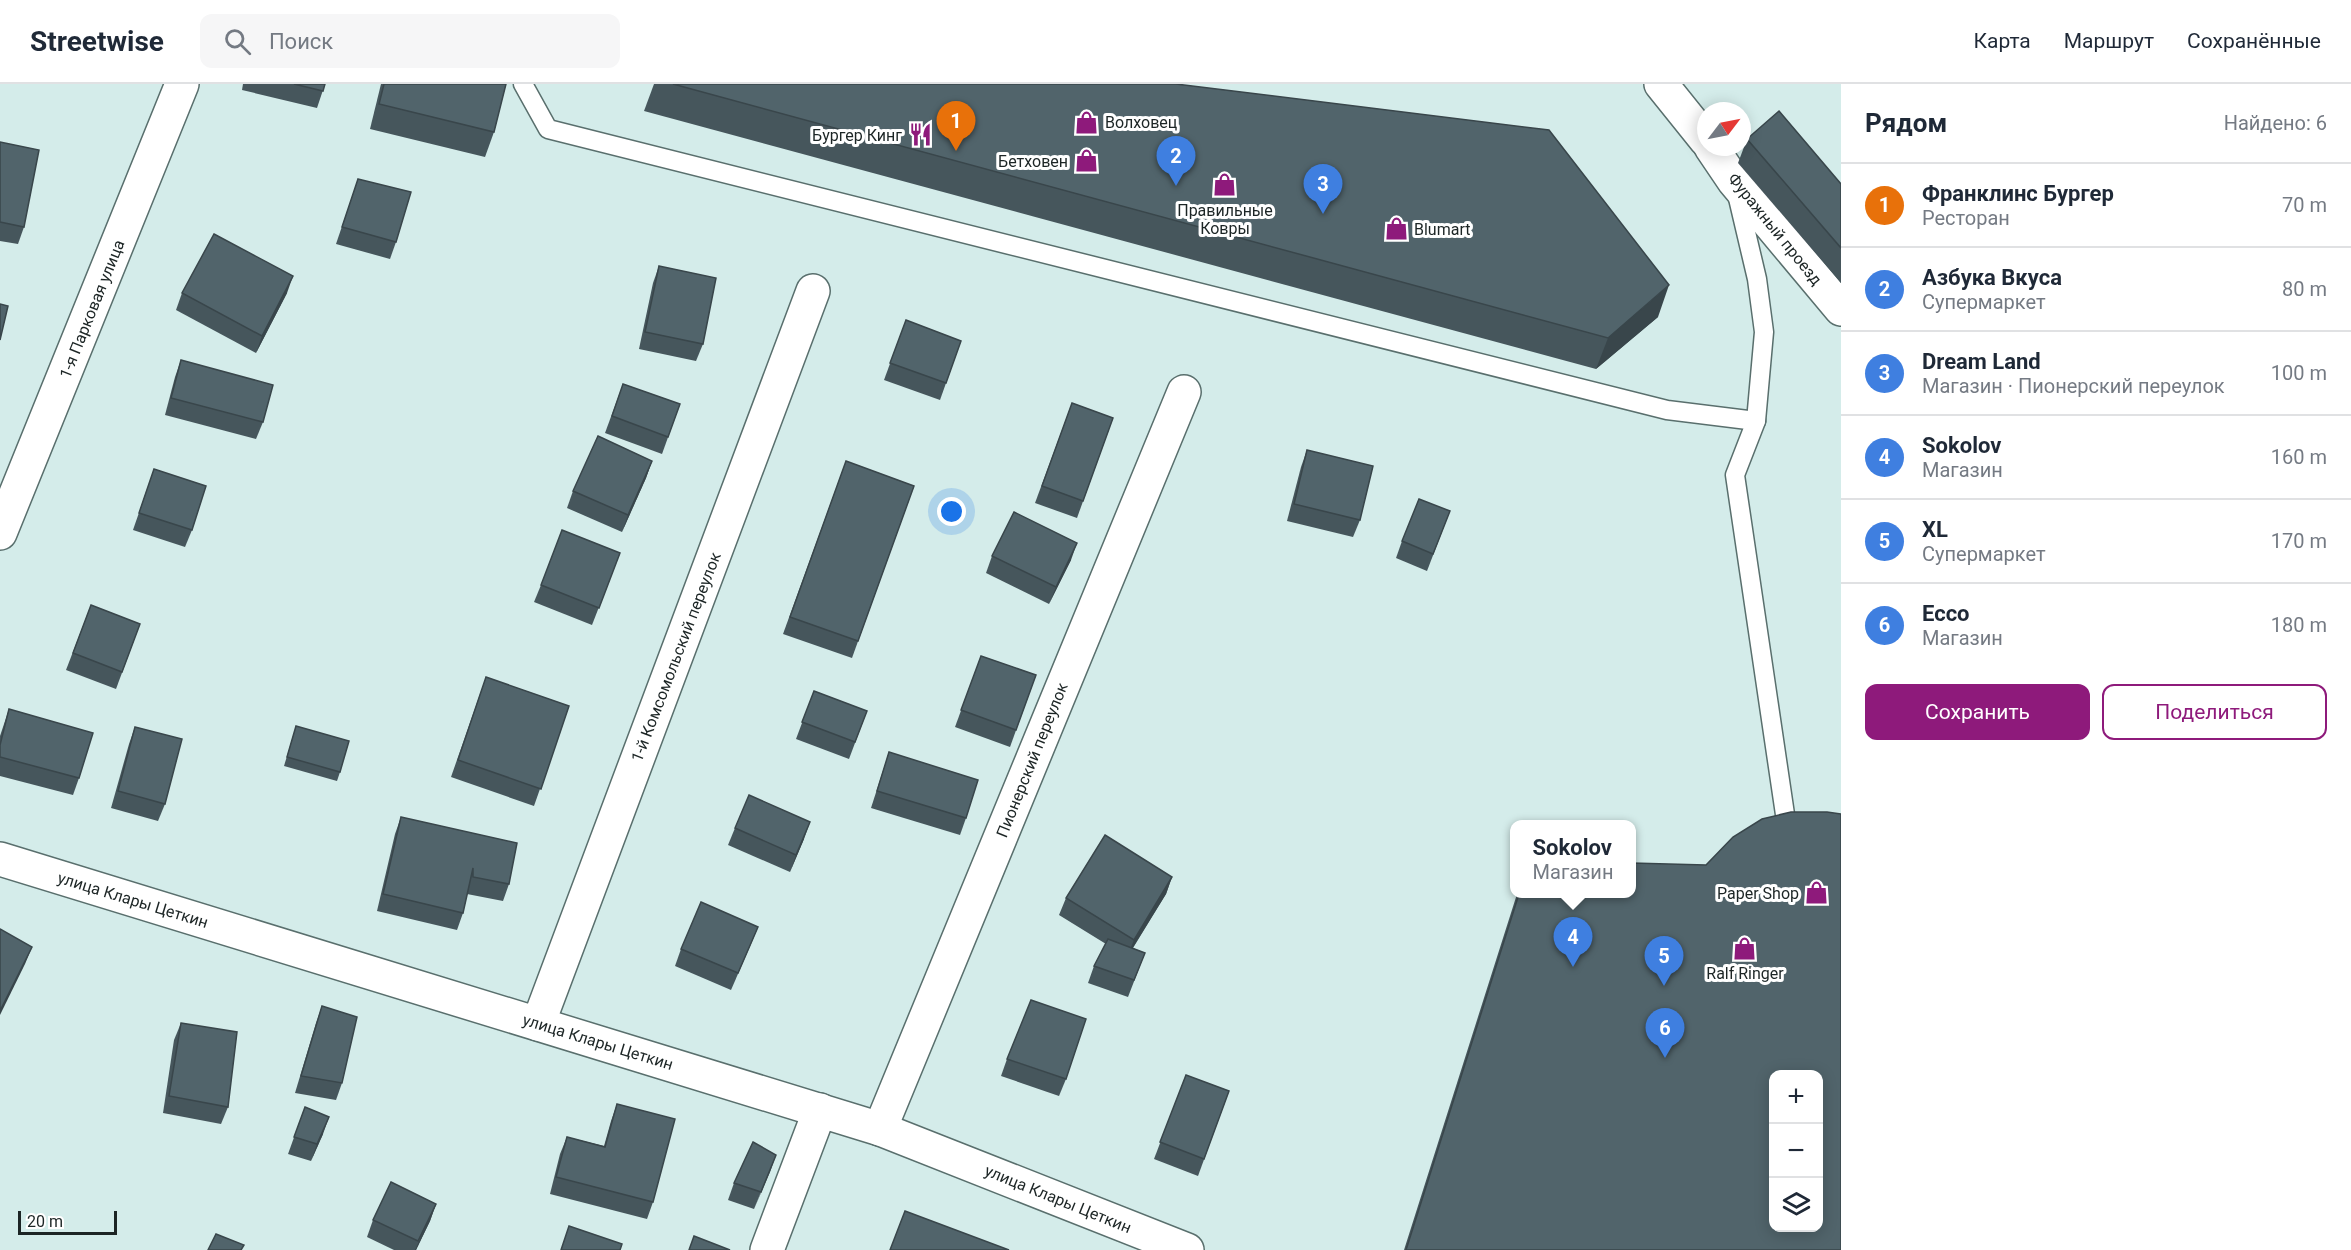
<!DOCTYPE html>
<html lang="ru">
<meta charset="utf-8">
<style>
body{margin:0;font-family:Roboto,sans-serif;background:#f6f6f7;color:#1f2937}
.controls{position:absolute;right:18px;bottom:18px;display:grid;overflow:hidden;border-radius:12px;box-shadow:0 3px 15px #0003}
.controls button{width:54px;height:54px;display:grid;place-items:center;padding:0;border:0;border-bottom:2px solid #e0e1e3;background:#fff;color:#1f2937;font:30px sans-serif}
.compass{position:absolute;left:1697px;top:18px;width:54px;height:54px;border-radius:50%;background:#fff;box-shadow:0 3px 15px #0003;rotate:58deg}
.scale{position:absolute;left:18px;bottom:15px;width:99px;box-sizing:border-box;padding-left:6px;border:3px solid #1c2525;border-top:0;font-size:16px;line-height:21px;white-space:nowrap;color:#1c2525;-webkit-text-stroke:4px #fff;paint-order:stroke}
.you{position:absolute;left:952px;top:428px;width:21px;height:21px;margin:-15px;border:4px solid #fff;border-radius:50%;background:#1a73e8;box-shadow:0 0 0 9px #1a73e833}
.badge{display:grid;place-items:center;width:39px;height:39px;border-radius:50%;background:#8e1a7b;color:#fff;font-size:20px;font-weight:700}
.pin{position:absolute;translate:-50% -50px;filter:drop-shadow(0 2px 3px #0008)}
.pin::after{content:'';position:absolute;top:32px;width:21px;height:18px;background:inherit;clip-path:polygon(0 0,100% 0,50% 100%)}
.popup{position:absolute;left:1510px;top:736px;width:126px;height:78px;box-sizing:border-box;display:grid;place-content:center;border-radius:12px;background:#fff;filter:drop-shadow(0 2px 4px #0005);font-size:20px;white-space:nowrap;color:#747a83}
.popup b{font-size:22px;color:#1f2937}
.popup::after{content:'';position:absolute;left:50%;top:100%;margin-left:-12px;border:12px solid transparent;border-top-color:#fff}
.list{margin:0;padding:0;list-style:none}
h2{display:flex;justify-content:space-between;align-items:center;height:78px;margin:0;padding:0 24px;font-size:26px}
h2 small{font-size:20px;font-weight:400;color:#747a83}
.list li{display:grid;grid-template-columns:39px 1fr auto;gap:18px;align-items:center;box-sizing:border-box;height:84px;padding:0 24px;border-top:2px solid #e0e1e3}
.list b{display:block;font-size:22px;white-space:nowrap}
.list p{margin:0;font-size:20px;white-space:nowrap;color:#747a83}
.list em{font-size:20px;font-style:normal;color:#747a83}
.actions{display:flex;gap:12px;padding:18px 24px}
.actions a{flex:1;padding:14px 0;border:2px solid #8e1a7b;border-radius:12px;text-align:center;font-size:21px;color:#8e1a7b}
.actions .main{background:#8e1a7b;color:#fff}
.icon{flex:none;width:33px;height:33px;fill:none;stroke:currentColor;stroke-width:2;stroke-linecap:round;stroke-linejoin:round}
.map{position:relative;flex:none;width:1841px;height:1166px;overflow:hidden}
header{display:flex;align-items:center;gap:36px;box-sizing:border-box;height:84px;padding:0 30px;background:#fff;border-bottom:2px solid #e0e1e3}
header strong{font-size:28px}
nav{display:flex;gap:33px;margin-inline-start:auto;font-size:21px}
.search{width:420px;height:54px;background:#f6f6f7;display:flex;align-items:center;gap:15px;box-sizing:border-box;padding:0 21px;border-radius:12px;color:#747a83;font-size:22px}
main{display:flex}
aside{flex:1;background:#fff}
.map>svg:first-child{display:block}
</style>
<header>
<strong>Streetwise</strong>
<div class="search"><svg class="icon" aria-label="search" viewBox="0 0 24 24"><circle cx="10" cy="10" r="6"/><path d="M15 15l6 6"/></svg>Поиск</div>
<nav><a>Карта</a><a>Маршрут</a><a>Сохранённые</a></nav>
</header>
<main>
<div class="map">
<svg width="1841" height="1166" viewBox="0 0 1841 1166">
<rect width="100%" height="100%" fill="#d4ecea"/>
<g fill="none" stroke-linecap="round" stroke-linejoin="round">
<defs>
<g id="service">
<polyline points="523,0 548,45 1667,326 1756,337"/>
<polyline points="1737,110 1757,195 1764,248 1756,337 1735,391 1787,744"/>
</g>
<g id="minor">
<polyline points="1661,0 1706,56"/>
<polyline points="1711,63 1734,97 1841,225"/>
<polyline points="0,775 880,1045 1187,1166"/>
<polyline points="538,940 813,207"/>
<polyline points="880,1045 1184,308"/>
<polyline points="767,1166 820,1026"/>
</g>
<polyline id="tertiary" points="0,449 182,0"/>
</defs>
<use href="#service" stroke="#596f6d" stroke-width="21"/>
<use href="#minor" stroke="#596f6d" stroke-width="36"/>
<use href="#tertiary" stroke="#596f6d" stroke-width="36"/>
<use href="#service" stroke="#fff" stroke-width="18"/>
<use href="#minor" stroke="#fff" stroke-width="33"/>
<use href="#tertiary" stroke="#fff" stroke-width="33"/>
</g>
<g fill="#46565c">
<polygon points="243,0 325,0 317,24 242,6"/>
<polygon points="381,0 506,0 494,48 485,73 370,45"/>
<polygon points="654,0 1176,0 1658,233 1596,285 644,27"/>
<polygon points="1747,55 1841,100 1841,199 1738,79"/>
<polygon points="0,58 24,143 18,160 0,157"/>
<polygon points="358,95 396,158 390,175 336,160"/>
<polygon points="659,182 703,260 696,277 639,265 653,199"/>
<polygon points="182,209 287,209 256,269 176,226"/>
<polygon points="906,236 961,257 940,316 884,296"/>
<polygon points="181,276 263,338 256,355 165,331 175,293"/>
<polygon points="623,300 680,320 662,370 605,349"/>
<polygon points="1072,319 1113,334 1077,434 1035,419"/>
<polygon points="1307,366 1360,436 1353,453 1287,437 1301,383"/>
<polygon points="652,377 646,394 622,448 567,424 573,407"/>
<polygon points="846,377 914,402 852,574 783,550"/>
<polygon points="154,385 192,446 185,463 133,446"/>
<polygon points="1450,427 1427,487 1396,474 1402,457"/>
<polygon points="620,469 592,541 534,518 541,501"/>
<polygon points="992,472 1071,476 1049,520 986,489"/>
<polygon points="91,521 140,540 116,605 66,586"/>
<polygon points="981,572 1036,591 1010,663 955,643"/>
<polygon points="486,593 569,622 534,722 451,693"/>
<polygon points="814,607 867,627 849,675 796,655"/>
<polygon points="9,625 79,694 73,711 0,692 0,652"/>
<polygon points="296,642 340,688 337,697 284,682"/>
<polygon points="135,643 165,720 158,737 111,724 129,660"/>
<polygon points="889,668 966,734 960,751 871,724"/>
<polygon points="401,733 509,800 503,817 467,810 463,829 457,846 377,827 395,750"/>
<polygon points="735,744 804,755 790,788 728,761"/>
<polygon points="1706,781 1841,1166 1404,1166 1517,810 1632,810"/>
<polygon points="1172,793 1166,810 1133,864 1145,869 1128,913 1088,899 1094,882 1106,860 1059,831 1066,814"/>
<polygon points="758,843 751,860 731,906 675,882 681,865"/>
<polygon points="322,922 342,999 336,1016 295,1009 316,939"/>
<polygon points="181,939 228,1023 221,1040 163,1029 174,956"/>
<polygon points="1007,975 1066,995 1059,1012 1001,992"/>
<polygon points="1186,991 1229,1007 1198,1092 1154,1075"/>
<polygon points="617,1020 653,1118 647,1135 550,1110 560,1070 567,1053 604,1062 611,1037"/>
<polygon points="305,1023 323,1050 311,1077 288,1070"/>
<polygon points="776,1071 754,1125 728,1116 734,1099"/>
<polygon points="436,1120 430,1137 416,1166 394,1166 367,1153 373,1136"/>
</g>
<g fill="#39464b">
<polygon points="293,192 287,209 256,269 262,252"/>
<polygon points="1669,201 1658,233 1596,285 1608,254"/>
<polygon points="652,377 646,394 622,448 628,431"/>
<polygon points="1077,459 1071,476 1049,520 1056,503"/>
<polygon points="810,738 804,755 790,788 796,771"/>
<polygon points="1172,793 1166,810 1127,873 1134,856"/>
<polygon points="32,863 25,880 0,931 0,927"/>
<polygon points="329,1033 323,1050 311,1077 317,1060"/>
<polygon points="776,1071 770,1088 754,1125 761,1108"/>
<polygon points="436,1120 430,1137 416,1166 415,1166"/>
</g>
<g fill="#51646b" stroke="#39464b" stroke-width="1.5" fill-rule="evenodd">
<polygon points="294,0 325,0 323,7"/>
<polygon points="384,0 506,0 494,48 379,20"/>
<polygon points="673,0 1176,0 1549,46 1669,201 1608,254"/>
<polygon points="1779,27 1841,100 1841,164 1747,55"/>
<polygon points="0,58 39,66 24,143 0,138"/>
<polygon points="358,95 411,108 396,158 342,143"/>
<polygon points="214,150 293,192 262,252 182,209"/>
<polygon points="659,182 716,194 703,260 645,248"/>
<polygon points="0,220 8,222 0,256"/>
<polygon points="906,236 961,257 946,299 890,279"/>
<polygon points="181,276 273,301 263,338 171,314"/>
<polygon points="623,300 680,320 668,353 612,332"/>
<polygon points="1072,319 1113,334 1083,417 1042,402"/>
<polygon points="598,352 652,377 628,431 573,407"/>
<polygon points="1307,366 1373,382 1360,436 1294,420"/>
<polygon points="846,377 914,402 858,557 790,533"/>
<polygon points="154,385 206,402 192,446 139,429"/>
<polygon points="1419,415 1450,427 1433,470 1402,457"/>
<polygon points="1014,428 1077,459 1056,503 992,472"/>
<polygon points="562,446 620,469 599,524 541,501"/>
<polygon points="91,521 140,540 122,588 73,569"/>
<polygon points="981,572 1036,591 1016,646 961,626"/>
<polygon points="486,593 569,622 541,705 458,676"/>
<polygon points="814,607 867,627 855,658 802,638"/>
<polygon points="9,625 93,649 79,694 0,673 0,661"/>
<polygon points="296,642 349,657 340,688 287,673"/>
<polygon points="135,643 182,655 165,720 118,707"/>
<polygon points="889,668 978,696 966,734 877,707"/>
<polygon points="749,711 810,738 796,771 735,744"/>
<path d="M1791,728H1827L1841,730V1166H1406L1519,810H1632V779L1706,781L1733,753L1762,735ZM1773,990H1818V1143H1773Z"/>
<polygon points="401,733 517,759 509,800 473,793 473,784 463,829 383,810"/>
<polygon points="1105,751 1172,793 1134,856 1066,814"/>
<polygon points="701,818 758,843 738,889 681,865"/>
<polygon points="0,845 32,863 0,927"/>
<polygon points="1108,855 1145,869 1134,896 1094,882"/>
<polygon points="1031,916 1086,935 1066,995 1007,975"/>
<polygon points="322,922 357,933 342,999 301,992"/>
<polygon points="181,939 237,948 228,1023 169,1012"/>
<polygon points="1186,991 1229,1007 1204,1075 1160,1058"/>
<polygon points="617,1020 675,1035 653,1118 556,1093 567,1053 605,1063"/>
<polygon points="305,1023 329,1033 317,1060 294,1053"/>
<polygon points="753,1058 776,1071 761,1108 734,1099"/>
<polygon points="391,1098 436,1120 418,1157 373,1136"/>
<polygon points="905,1127 1009,1166 890,1166"/>
<polygon points="569,1142 622,1160 620,1166 561,1166"/>
<polygon points="216,1150 244,1161 241,1166 208,1166"/>
<polygon points="694,1152 730,1166 689,1166"/>
</g>
<defs>
<symbol id="shop-bare" viewBox="-9 -9 18 18"><path d="M-5-2.5h2.3a2.7 3.5 0 0 1 5.4 0H5L5.5 6h-11ZM-1.5-2.5h3a1.5 2.3 0 0 0-3 0Z" fill="#8e1a7b" stroke="#fff" stroke-width="2.5" paint-order="stroke"/></symbol>
<symbol id="restaurant-bare" viewBox="-9 -9 18 18"><path d="M-5-6h1v4h1v-4h1v4h1v-4h1v5L-1.5 .5V6h-2V.5L-5-1ZM5-6V6H3V1.5H1.5Q1.5-4 5-6Z" fill="#8e1a7b" stroke="#fff" stroke-width="2.5" paint-order="stroke"/></symbol>
</defs>
<g fill-rule="evenodd">
<use href="#shop-bare" x="1070" y="22" width="33" height="33"/>
<use href="#restaurant-bare" x="904" y="34" width="33" height="33"/>
<use href="#shop-bare" x="1070" y="60" width="33" height="33"/>
<use href="#shop-bare" x="1208" y="84" width="33" height="33"/>
<use href="#shop-bare" x="1380" y="128" width="33" height="33"/>
<use href="#shop-bare" x="1800" y="792" width="33" height="33"/>
<use href="#shop-bare" x="1728" y="848" width="33" height="33"/>
</g>
<g text-anchor="middle" dominant-baseline="central" stroke-width="6" stroke-linejoin="round" paint-order="stroke">
<g font-size="16" fill="#1c2525" stroke="#fff" text-anchor="end">
<text x="1105" y="38" text-anchor="start">Волховец</text>
<text x="902" y="51">Бургер Кинг</text>
<text x="1068" y="77">Бетховен</text>
<text x="1225" y="126" text-anchor="middle">Правильные<tspan x="1225" dy="18">Ковры</tspan></text>
<text x="1414" y="145" text-anchor="start">Blumart</text>
<text x="1799" y="809">Paper Shop</text>
<text x="1745" y="889" text-anchor="middle">Ralf Ringer</text>
</g>
<g font-size="16" fill="#1c2525" stroke="#fff">
<text transform="translate(1775 145) rotate(51)">Фуражный проезд</text>
<text transform="translate(92 225) rotate(-68)">1-я Парковая улица</text>
<text transform="translate(676 573) rotate(-69)">1-й Комсомольский переулок</text>
<text transform="translate(1032 676) rotate(-68)">Пионерский переулок</text>
<text transform="translate(133 816) rotate(17)">улица Клары Цеткин</text>
<text transform="translate(598 958) rotate(17)">улица Клары Цеткин</text>
<text transform="translate(1058 1115) rotate(22)">улица Клары Цеткин</text>
</g>
</g>
</svg>
<div class="controls">
<button>+</button>
<button>−</button>
<button><svg class="icon" aria-label="layers" viewBox="0 0 24 24"><path d="M12 4l9 5-9 5-9-5zM3 14l9 5 9-5"/></svg></button>
</div>
<svg class="compass" viewBox="-18 -18 36 36"><path d="M0-13l5 13h-10z" fill="#e53935"/><path d="M0 13l5-13h-10z" fill="#747a83"/></svg>
<div class="scale">20 m</div>
<div class="you"></div>
<div class="pin badge" style="left:956px;top:67px;background:#e8710a">1</div>
<div class="pin badge" style="left:1176px;top:102px;background:#3f7fe0">2</div>
<div class="pin badge" style="left:1323px;top:130px;background:#3f7fe0">3</div>
<div class="pin badge" style="left:1573px;top:883px;background:#3f7fe0">4</div>
<div class="popup"><b>Sokolov</b>Магазин</div>
<div class="pin badge" style="left:1664px;top:902px;background:#3f7fe0">5</div>
<div class="pin badge" style="left:1665px;top:974px;background:#3f7fe0">6</div>
</div>
<aside>
<h2>Рядом<small>Найдено: 6</small></h2>
<ul class="list">
<li><span class="badge" style="background:#e8710a">1</span><div><b>Франклинс Бургер</b><p>Ресторан</p></div><em>70 m</em></li>
<li><span class="badge" style="background:#3f7fe0">2</span><div><b>Азбука Вкуса</b><p>Супермаркет</p></div><em>80 m</em></li>
<li><span class="badge" style="background:#3f7fe0">3</span><div><b>Dream Land</b><p>Магазин · Пионерский переулок</p></div><em>100 m</em></li>
<li><span class="badge" style="background:#3f7fe0">4</span><div><b>Sokolov</b><p>Магазин</p></div><em>160 m</em></li>
<li><span class="badge" style="background:#3f7fe0">5</span><div><b>XL</b><p>Супермаркет</p></div><em>170 m</em></li>
<li><span class="badge" style="background:#3f7fe0">6</span><div><b>Ecco</b><p>Магазин</p></div><em>180 m</em></li>
</ul>
<div class="actions"><a class="main">Сохранить</a><a>Поделиться</a></div>
</aside>
</main>
